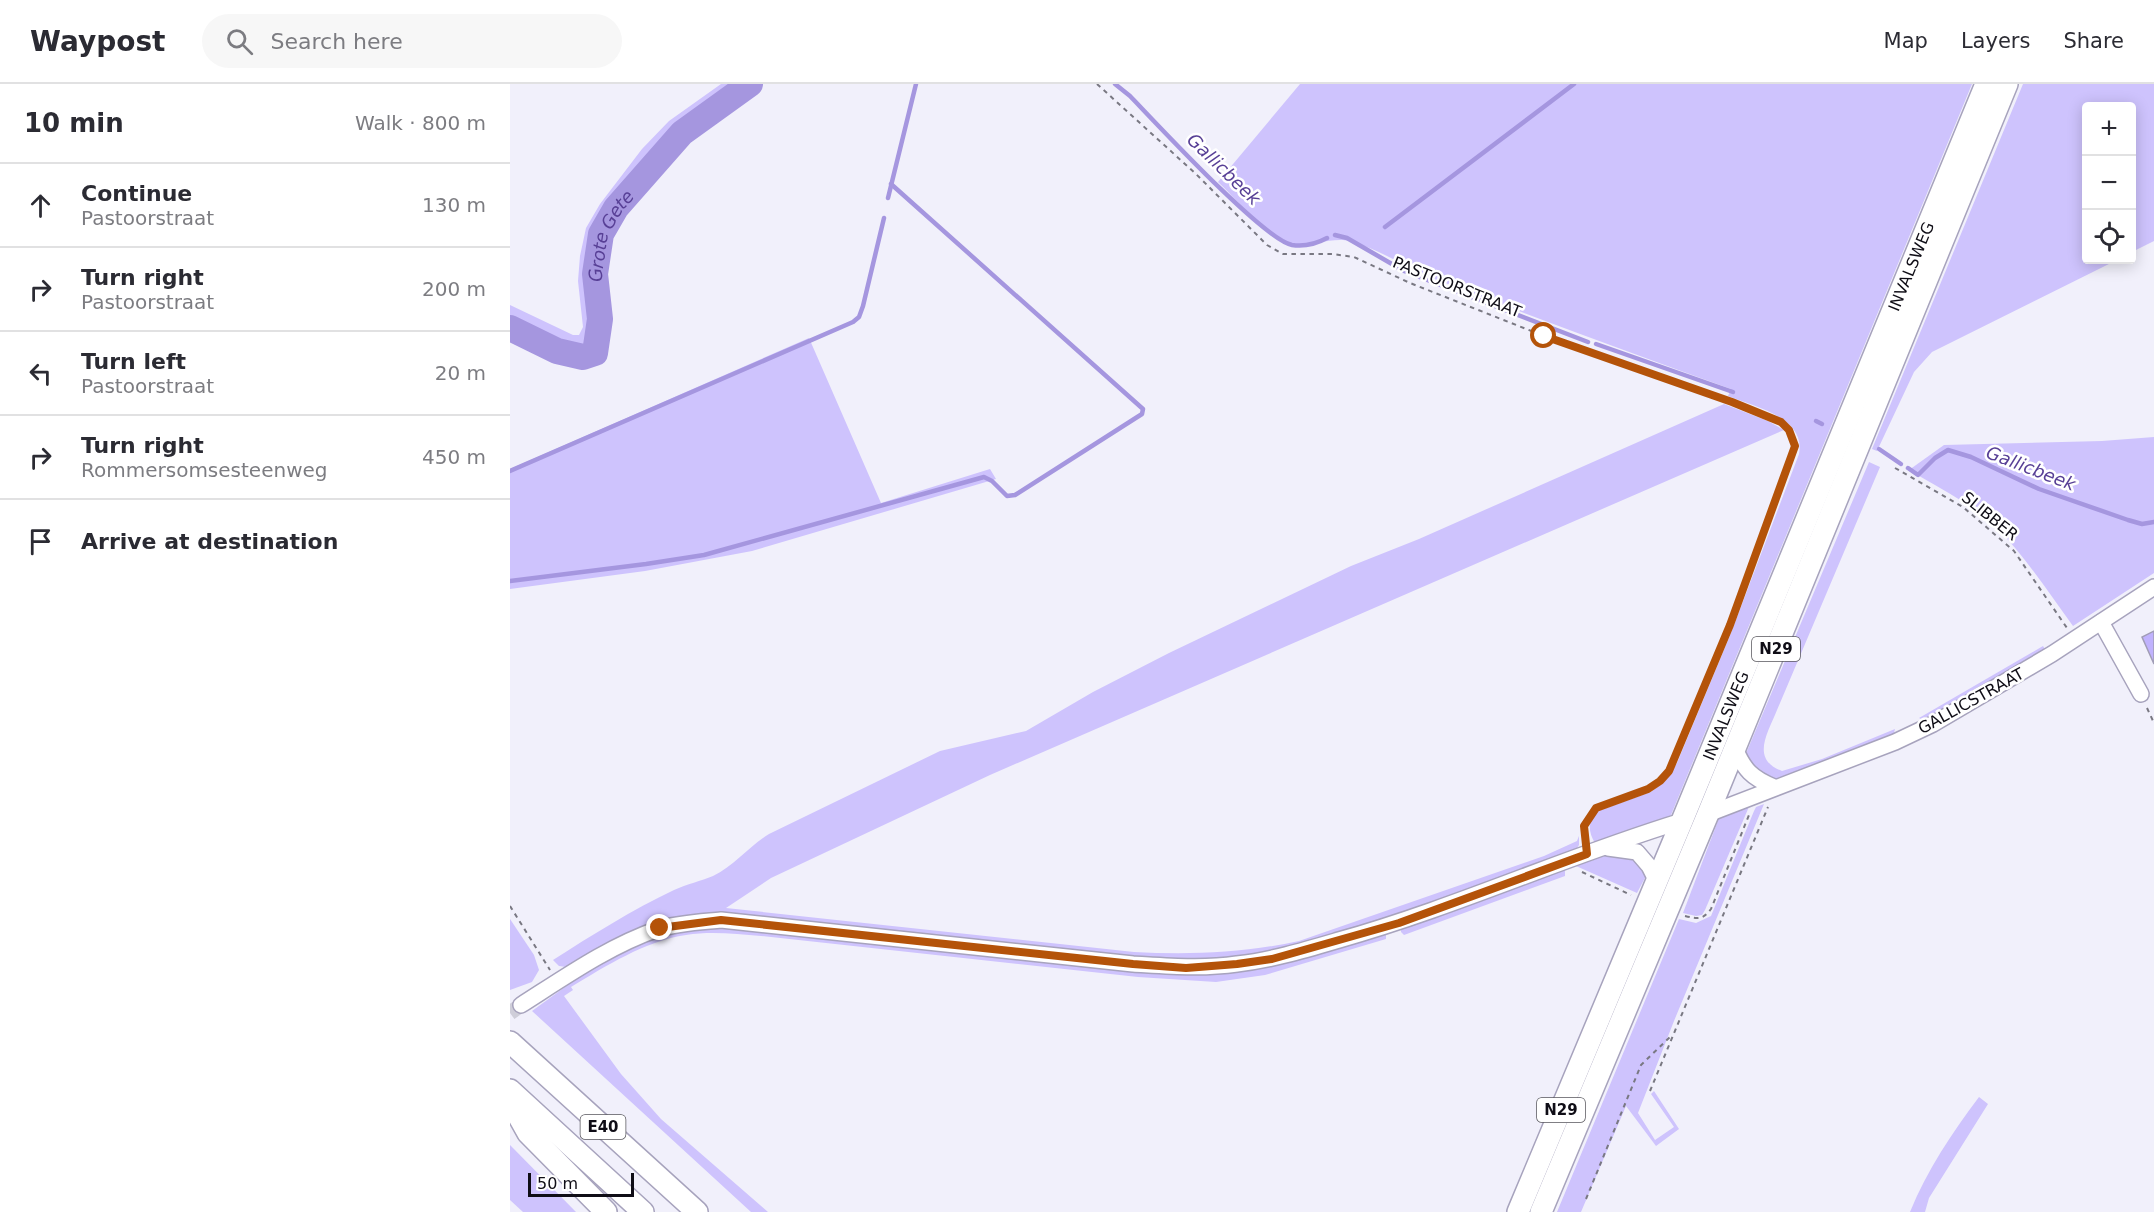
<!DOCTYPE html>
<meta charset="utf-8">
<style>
body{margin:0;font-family:"DejaVu Sans",sans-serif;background:#f7f7f7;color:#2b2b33}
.controls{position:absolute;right:18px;top:18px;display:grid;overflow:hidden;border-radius:6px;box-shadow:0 3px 15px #0003}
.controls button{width:54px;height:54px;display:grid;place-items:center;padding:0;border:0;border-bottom:2px solid #e1e1e2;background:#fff;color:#2b2b33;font:30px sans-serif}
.scale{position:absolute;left:18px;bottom:15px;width:106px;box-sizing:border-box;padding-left:6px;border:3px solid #0f0d16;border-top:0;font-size:16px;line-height:21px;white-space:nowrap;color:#0f0d16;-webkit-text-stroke:4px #fff;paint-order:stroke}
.stop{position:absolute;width:18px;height:18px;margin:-14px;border:4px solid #b45309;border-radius:50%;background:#fff}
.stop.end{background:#b45309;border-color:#fff;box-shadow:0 2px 6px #0008}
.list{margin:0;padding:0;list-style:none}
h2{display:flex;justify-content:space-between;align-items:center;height:78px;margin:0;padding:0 24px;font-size:26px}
h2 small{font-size:20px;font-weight:400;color:#7c7c81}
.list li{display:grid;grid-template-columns:39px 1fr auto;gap:18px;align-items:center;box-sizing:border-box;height:84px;padding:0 24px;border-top:2px solid #e1e1e2}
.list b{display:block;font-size:22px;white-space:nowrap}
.list p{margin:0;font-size:20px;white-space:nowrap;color:#7c7c81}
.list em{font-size:20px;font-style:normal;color:#7c7c81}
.icon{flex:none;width:33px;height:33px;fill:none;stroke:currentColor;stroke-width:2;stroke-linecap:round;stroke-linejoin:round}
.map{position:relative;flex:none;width:1644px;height:1128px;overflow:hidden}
header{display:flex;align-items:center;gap:36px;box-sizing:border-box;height:84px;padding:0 30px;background:#fff;border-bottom:2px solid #e1e1e2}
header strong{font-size:28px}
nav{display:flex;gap:33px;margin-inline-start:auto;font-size:21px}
.search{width:420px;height:54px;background:#f7f7f7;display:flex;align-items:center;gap:15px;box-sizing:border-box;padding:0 21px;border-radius:33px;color:#7c7c81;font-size:22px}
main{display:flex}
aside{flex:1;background:#fff}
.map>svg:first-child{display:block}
</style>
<header>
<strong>Waypost</strong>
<div class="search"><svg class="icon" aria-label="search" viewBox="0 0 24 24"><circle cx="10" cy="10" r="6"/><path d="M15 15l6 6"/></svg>Search here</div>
<nav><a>Map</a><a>Layers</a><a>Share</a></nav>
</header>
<main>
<aside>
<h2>10 min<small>Walk · 800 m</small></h2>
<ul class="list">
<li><svg class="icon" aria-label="ahead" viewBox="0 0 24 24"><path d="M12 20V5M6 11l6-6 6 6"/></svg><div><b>Continue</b><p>Pastoorstraat</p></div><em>130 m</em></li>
<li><svg class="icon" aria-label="right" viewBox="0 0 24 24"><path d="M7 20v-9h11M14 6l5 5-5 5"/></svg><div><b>Turn right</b><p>Pastoorstraat</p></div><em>200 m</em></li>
<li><svg class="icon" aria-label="left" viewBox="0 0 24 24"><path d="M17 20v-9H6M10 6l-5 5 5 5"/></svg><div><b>Turn left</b><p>Pastoorstraat</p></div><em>20 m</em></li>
<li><svg class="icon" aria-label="right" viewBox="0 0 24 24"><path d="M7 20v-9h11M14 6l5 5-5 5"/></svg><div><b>Turn right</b><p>Rommersomsesteenweg</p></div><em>450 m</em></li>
<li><svg class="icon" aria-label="arrive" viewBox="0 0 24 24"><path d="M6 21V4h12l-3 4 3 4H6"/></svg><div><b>Arrive at destination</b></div></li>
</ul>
</aside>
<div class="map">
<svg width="1644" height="1128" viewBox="0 0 1644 1128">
<rect width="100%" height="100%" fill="#f1f0fb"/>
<g fill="#cec3fd">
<polygon points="211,0 225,0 153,56 92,133 84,147 80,171 81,245 79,257 73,261 52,258 0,233 0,221 63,251 69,251 73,243 68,197 70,172 76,144 90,120 132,65 159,37"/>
<path d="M790,0H1462L1161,731L1153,737L1085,759C1078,748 1077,735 1088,727L1141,708L1156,696L1167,679L1221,549L1289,370C1296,333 1245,323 1218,312L1221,305C1123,270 1026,234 930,197C900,186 873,167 843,158C821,151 798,166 775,159C761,155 721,110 708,98Z"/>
<polygon points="1513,0 1644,0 1644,157 1622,168 1622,22 1576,22 1576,176 1607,176 1422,268 1404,288 1367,367 1362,365"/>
<polygon points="299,254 371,419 480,385 486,395 242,467 135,487 0,505 0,385"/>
<path d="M1214,320L1258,337L1274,346L480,691L261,794L216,824L624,868C680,871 734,869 789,857L1034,772L1067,757L1069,752V761L1064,769L882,833L777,867L697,877L639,875L313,839L213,831L56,883L49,882L43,876C82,851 122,826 164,806C177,800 191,797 203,792C224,782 239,762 259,750L430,667L516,647L583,608L659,569L841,482L909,455Z"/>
<path d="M1644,353V489L1563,542C1538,508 1515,472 1485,442C1463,421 1426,402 1399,386L1434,361L1592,357Z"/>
<path d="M1359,378L1370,383L1267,626C1258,649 1240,675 1272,687L1312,675L1385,645L1383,653L1266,696L1252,692L1237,677V667Z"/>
<polygon points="1533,562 1536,567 1415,637 1409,634"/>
<polygon points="1241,718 1195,826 1192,831 1186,832 1173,829 1209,734 1213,729"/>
<polygon points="1254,720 1164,937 1128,1029 1145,1056 1164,1043 1141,1010 1144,1007 1169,1045 1146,1062 1116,1022 1071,1128 1047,1128 1169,835 1186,839 1201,832 1244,727 1246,723"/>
<path d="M1103,769C1122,770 1128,776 1136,792L1127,809L1066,782Z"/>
<polygon points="1055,785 1055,792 894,851 891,848 891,844"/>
<polygon points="0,835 24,871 29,886 22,898 0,906"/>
<path d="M215,842L685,889L873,850L876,851V855L755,891L706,898L628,893L251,852C226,850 201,847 176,851C135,857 96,882 61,903L63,906L54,912L111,990L151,1035L258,1128H241L22,927L92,876L149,850Z"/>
<path d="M1469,1013L1478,1020L1419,1114L1415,1128H1400C1417,1086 1442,1049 1469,1013Z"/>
<polygon points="0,1061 66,1128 13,1128 0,1116"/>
</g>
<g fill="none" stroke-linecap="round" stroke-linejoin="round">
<g stroke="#a596df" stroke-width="4.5">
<path d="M605,0L620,12C646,39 754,156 782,161C795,163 806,160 817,154"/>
<polyline points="378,114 406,0"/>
<polyline points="875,143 1064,0"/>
<polyline points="825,151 837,154 894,187 1078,258"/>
<polyline points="1086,260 1223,308"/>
<polyline points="1306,337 1312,340"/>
<polyline points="1369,365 1391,380"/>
<polyline points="1398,384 1408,391 1425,374 1438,366 1461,373 1529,405 1618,436 1632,440 1644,438"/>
<polyline points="0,387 343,238 349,233 353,222 374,134"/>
<polyline points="0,497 136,480 194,471 474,393 482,397 497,412 505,411 632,330 633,325 381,100"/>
</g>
<path stroke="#a596df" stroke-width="26" id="s1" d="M0,244L47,267L73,273L85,269L90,235L85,190L91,150L106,124L172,49L240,0"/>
</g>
<polygon fill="#c0b2fd" stroke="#a19db6" stroke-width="1.5" points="1644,547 1644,580 1632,553"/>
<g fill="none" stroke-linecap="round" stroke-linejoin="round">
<polyline stroke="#cfced9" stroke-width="15" stroke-dasharray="15 8" stroke-linecap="butt" points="0,929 11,921"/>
<defs>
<g id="minor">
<polyline points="1591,538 1631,610"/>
<path d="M1225,664C1234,686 1242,694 1264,703"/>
<polyline points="1198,730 1385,658 1423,640 1542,570 1644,503"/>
<polyline points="1098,764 1127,768 1139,782 1147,798"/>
<path d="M11,921C55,893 99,862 148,845C168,839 190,838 211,836L623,880C658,882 692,885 727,880C762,876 795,866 829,856C946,823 1057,772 1172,737"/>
</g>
<g id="highway">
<polyline points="0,958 187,1128"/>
<polyline points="0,1006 133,1128"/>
<polyline points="0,1017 18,1049 96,1128"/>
<path id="s2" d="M1008,1128L1172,737L1476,0"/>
<polyline points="1031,1128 1198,730 1497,0"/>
</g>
</defs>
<use href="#minor" stroke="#a7a3bd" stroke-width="18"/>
<use href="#highway" stroke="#a7a3bd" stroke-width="24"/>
<g stroke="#797882" stroke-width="2" stroke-dasharray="4.5 4.5" stroke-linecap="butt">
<path d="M587,0L686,90L757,161L773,170H822L844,173L900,199L1034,252L1222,318L1271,338L1279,346L1285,362L1275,393L1220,541L1159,687C1153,694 1147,701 1138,705C1110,719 1072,714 1075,755"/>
<polyline points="1385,384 1453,423 1504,467 1557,544"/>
<polyline points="1637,624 1644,639"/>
<polyline points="1072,788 1121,811"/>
<polyline points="0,822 40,886"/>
<path d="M1175,832C1188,835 1193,836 1201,825L1239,731"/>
<polyline points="1140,1007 1258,723"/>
<polyline points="1076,1115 1131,981 1161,952"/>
</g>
<use href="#minor" stroke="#fff" stroke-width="15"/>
<use href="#highway" stroke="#fff" stroke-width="21"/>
</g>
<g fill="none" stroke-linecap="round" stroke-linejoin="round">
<polyline stroke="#b45309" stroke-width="8" points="150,844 211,836 623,880 676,884 727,880 762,875 889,839 1077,770 1074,742 1086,724 1138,705 1150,697 1159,687 1220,541 1285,362 1279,346 1271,338 1222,318 1034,252"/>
</g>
<g text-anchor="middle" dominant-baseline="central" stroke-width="5" stroke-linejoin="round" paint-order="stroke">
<g fill="#fff" stroke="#57565c" stroke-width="1.5">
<rect x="1242" y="553" width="48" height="24" rx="4.5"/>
<rect x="1027" y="1014" width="48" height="24" rx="4.5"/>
<rect x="70.5" y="1031" width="45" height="24" rx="4.5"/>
</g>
<g font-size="15" font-weight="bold" fill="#0f0d16">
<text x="1266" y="565">N29</text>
<text x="1051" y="1026">N29</text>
<text x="93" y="1043">E40</text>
</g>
<g font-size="16" fill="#0f0d16" stroke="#fff">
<text stroke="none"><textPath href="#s2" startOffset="1024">INVALSWEG</textPath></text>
<text transform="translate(947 203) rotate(22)">PASTOORSTRAAT</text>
<text transform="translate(1480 432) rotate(39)">SLIBBER</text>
<text transform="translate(1461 617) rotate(-29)">GALLICSTRAAT</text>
<text stroke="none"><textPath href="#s2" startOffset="538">INVALSWEG</textPath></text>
</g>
<g font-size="18" font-style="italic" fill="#584096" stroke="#fff">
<text transform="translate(714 85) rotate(44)">Gallicbeek</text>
<text stroke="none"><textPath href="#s1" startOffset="213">Grote Gete</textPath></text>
<text transform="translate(1521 384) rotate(21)">Gallicbeek</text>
</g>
</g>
</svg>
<div class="controls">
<button>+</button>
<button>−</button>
<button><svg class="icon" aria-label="locate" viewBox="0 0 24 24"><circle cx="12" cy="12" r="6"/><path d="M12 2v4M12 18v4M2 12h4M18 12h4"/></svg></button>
</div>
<div class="scale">50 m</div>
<div class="stop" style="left:1034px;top:252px"></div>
<div class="stop end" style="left:150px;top:844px"></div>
</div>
</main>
